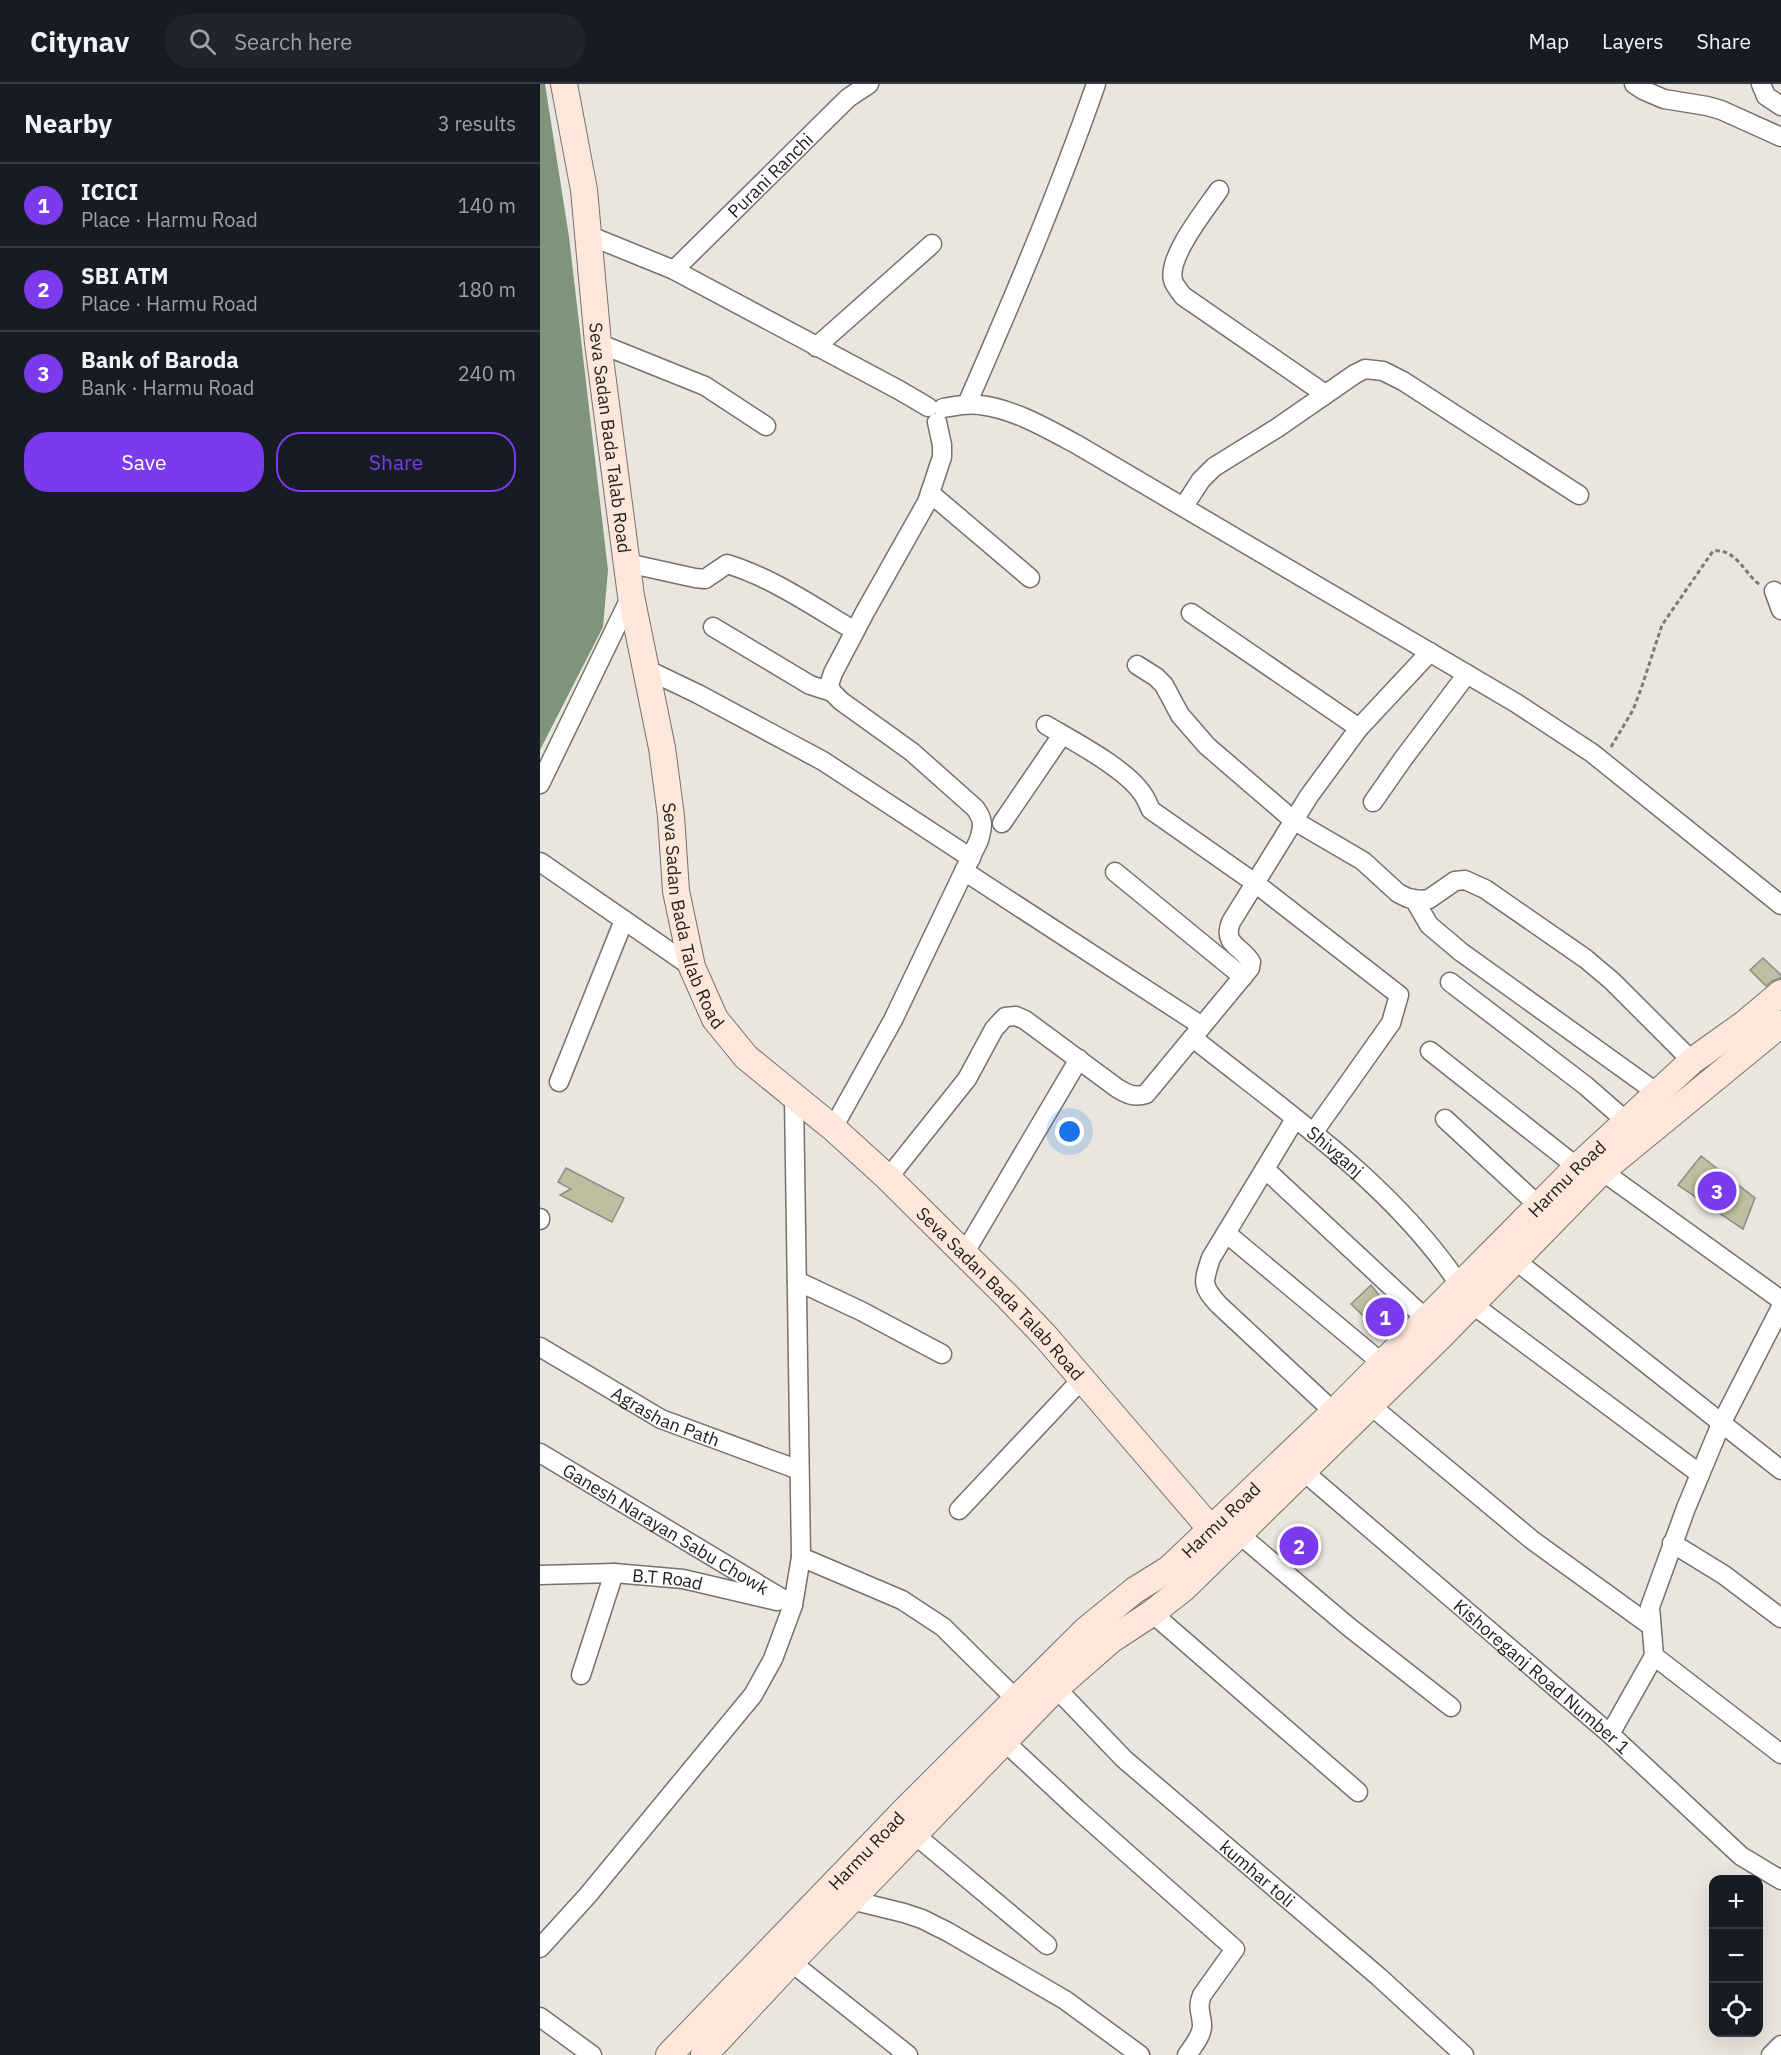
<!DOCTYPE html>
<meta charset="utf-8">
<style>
body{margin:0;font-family:"IBM Plex Sans",sans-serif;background:#20242c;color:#f1f3f6}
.controls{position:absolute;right:18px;bottom:18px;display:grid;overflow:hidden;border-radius:12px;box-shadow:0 6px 24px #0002}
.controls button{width:54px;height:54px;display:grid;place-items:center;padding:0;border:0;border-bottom:2px solid #363941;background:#171b24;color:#f1f3f6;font:30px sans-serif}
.you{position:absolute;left:530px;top:1048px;width:21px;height:21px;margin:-15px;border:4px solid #fff;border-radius:50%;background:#1a73e8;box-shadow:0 0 0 9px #1a73e833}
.badge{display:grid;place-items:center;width:39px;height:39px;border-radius:50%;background:#7c3aed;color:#fff;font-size:20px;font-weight:700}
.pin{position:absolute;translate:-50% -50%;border:3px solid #fff;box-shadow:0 2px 6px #0006}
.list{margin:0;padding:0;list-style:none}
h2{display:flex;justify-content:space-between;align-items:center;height:78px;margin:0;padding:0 24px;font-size:26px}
h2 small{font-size:20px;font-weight:400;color:#9ea1a6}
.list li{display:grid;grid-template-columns:39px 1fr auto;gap:18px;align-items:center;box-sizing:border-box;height:84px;padding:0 24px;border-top:2px solid #363941}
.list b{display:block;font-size:22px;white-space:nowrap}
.list p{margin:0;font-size:20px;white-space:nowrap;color:#9ea1a6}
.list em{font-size:20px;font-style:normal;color:#9ea1a6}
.actions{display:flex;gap:12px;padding:18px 24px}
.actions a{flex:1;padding:14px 0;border:2px solid #7c3aed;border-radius:24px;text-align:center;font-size:21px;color:#7c3aed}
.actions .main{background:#7c3aed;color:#fff}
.icon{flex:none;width:33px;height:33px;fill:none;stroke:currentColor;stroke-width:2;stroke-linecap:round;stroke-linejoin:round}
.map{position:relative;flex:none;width:1241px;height:1971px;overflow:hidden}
header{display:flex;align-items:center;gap:36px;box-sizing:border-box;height:84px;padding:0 30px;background:#171b24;border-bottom:2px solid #363941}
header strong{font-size:28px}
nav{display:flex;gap:33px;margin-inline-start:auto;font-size:21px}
.search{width:420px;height:54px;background:#20242c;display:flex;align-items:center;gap:15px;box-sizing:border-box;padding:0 21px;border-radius:24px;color:#9ea1a6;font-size:22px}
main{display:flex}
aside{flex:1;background:#171b24}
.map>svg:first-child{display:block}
</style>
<header>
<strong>Citynav</strong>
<div class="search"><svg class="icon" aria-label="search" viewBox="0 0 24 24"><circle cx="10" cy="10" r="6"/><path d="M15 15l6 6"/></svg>Search here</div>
<nav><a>Map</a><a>Layers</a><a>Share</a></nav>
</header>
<main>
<aside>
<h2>Nearby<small>3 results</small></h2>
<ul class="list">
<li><span class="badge">1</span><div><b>ICICI</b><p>Place · Harmu Road</p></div><em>140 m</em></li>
<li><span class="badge">2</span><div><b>SBI ATM</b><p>Place · Harmu Road</p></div><em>180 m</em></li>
<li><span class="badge">3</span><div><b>Bank of Baroda</b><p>Bank · Harmu Road</p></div><em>240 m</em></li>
</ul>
<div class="actions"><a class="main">Save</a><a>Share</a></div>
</aside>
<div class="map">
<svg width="1241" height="1971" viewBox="0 0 1241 1971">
<rect width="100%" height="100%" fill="#eae6df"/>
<polygon fill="#80947b" points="0,0 5,0 29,153 68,486 63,543 0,666"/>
<g fill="#bdbfa0" stroke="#8c8d86" stroke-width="1.5">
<polygon points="1223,874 1241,891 1241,894 1232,897 1226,902 1210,886"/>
<polygon points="1161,1072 1215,1114 1203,1145 1138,1101"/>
<polygon points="26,1084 84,1114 72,1138 20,1111 31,1105 18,1098"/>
<polygon points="831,1201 842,1215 845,1212 866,1234 846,1254 811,1220"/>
<polygon points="754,1450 765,1456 773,1464 757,1475 745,1459"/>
</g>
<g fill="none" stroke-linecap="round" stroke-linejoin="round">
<defs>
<g id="street">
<polyline points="1094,0 1103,6 1124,15 1167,22 1181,26 1241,53"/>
<polyline points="1221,0 1226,12 1241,22"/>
<path d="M679,106C666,125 627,173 633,196C634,201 640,208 643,212L785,310"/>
<polyline points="48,151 134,186 359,306 388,323"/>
<path id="s1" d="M134,186L308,14L329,0"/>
<polyline points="58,259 165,302 226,342"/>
<polyline points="276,263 392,160"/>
<path d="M427,320C473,215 518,109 556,0"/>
<path d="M403,324C415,322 428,319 440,321C474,325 506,344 536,360L976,619L1052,669L1241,821"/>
<polyline points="390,409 490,494"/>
<polyline points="644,422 661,396 674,383 737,344 815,290 825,285 843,287 863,297 1039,411"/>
<path d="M87,479L155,494L165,495L187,480C233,494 274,523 315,547"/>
<polyline points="1234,507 1241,526"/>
<polyline points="651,529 819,644"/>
<polyline points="173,543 270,601 292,608"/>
<polyline points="597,581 616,593 624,601 640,631 667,662 753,736 823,777 858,809 868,814 880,816 889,815 915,797 925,796 945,805 1046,875 1072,897 1152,977"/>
<polyline points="106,585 158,610 283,677 431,774"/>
<path d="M506,641C533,657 585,684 602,709C606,714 608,720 611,726L715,799L859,911L851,939L773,1049"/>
<polyline points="0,700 91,512"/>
<polyline points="833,718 863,675 927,590"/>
<polyline points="462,739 522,651"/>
<polyline points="0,778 152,883"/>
<polyline points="424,787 662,942"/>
<polyline points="575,788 703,893"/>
<polyline points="874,815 889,841 921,868 1116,1008"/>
<polyline points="910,898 1046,1002 1086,1037"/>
<path id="s2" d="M653,954C747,1029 851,1099 919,1200"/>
<polyline points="890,967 1037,1083"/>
<polyline points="19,998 84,836"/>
<path d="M755,1035L671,1174C663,1198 661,1202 679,1221L794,1328"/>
<polyline points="905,1035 998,1121"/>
<path d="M293,1044L353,936L439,756C443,742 444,736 435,724L372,668L301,617L292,608L289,601L293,589L325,528L387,418L402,373V361L397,338"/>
<polyline points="725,1085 886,1235"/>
<polyline points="1062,1087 1241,1216"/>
<path d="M348,1094L427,995L454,945L465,933L476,932L485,936L577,1004C587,1010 594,1014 606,1010L710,884L711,878C701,862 682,860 691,838L769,712L819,644L890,568"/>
<polyline points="0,1134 0,1136"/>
<polyline points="686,1149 842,1279"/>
<polyline points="424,1170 539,975"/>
<polyline points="975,1176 1241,1386"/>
<polyline points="257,1197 321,1227 402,1270"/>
<polyline points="932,1220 1160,1390"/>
<path id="s3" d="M0,1263L121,1335L259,1386"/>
<polyline points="830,1321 992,1456 1111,1542"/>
<path id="s4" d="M0,1369L253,1521"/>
<path id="s5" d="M763,1387L1070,1650L1201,1772L1241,1796"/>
<polyline points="419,1426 542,1295"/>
<polyline points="699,1450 809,1543 911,1623"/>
<polyline points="1132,1459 1184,1491 1241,1534"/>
<polyline points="261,1473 362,1516 403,1543 476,1615"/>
<path id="s6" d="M0,1491L74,1489L143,1495L237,1517"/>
<polyline points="612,1529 818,1708"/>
<polyline points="1114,1572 1241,1670"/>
<polyline points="41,1591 74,1489"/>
<path id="s7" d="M516,1604L584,1675L839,1893L924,1971"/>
<polyline points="1070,1650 1114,1572 1110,1523 1146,1424 1181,1340 1241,1223"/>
<path d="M465,1658L537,1725L695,1865L662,1911C657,1923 661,1928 662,1940C663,1951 653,1962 647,1971"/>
<polyline points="374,1750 507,1861"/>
<polyline points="311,1816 364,1829 382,1835 408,1848 525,1916 600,1971"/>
<polyline points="0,1864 48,1811 213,1611 233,1575 253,1521 261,1473 254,1014"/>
<polyline points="251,1878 368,1971"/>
<polyline points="0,1933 52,1971"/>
<polyline points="1231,1971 1241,1961"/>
</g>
<g id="secondary">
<path id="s8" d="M24,0L44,106L58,259L91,512L122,664L131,732L136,807L152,883L175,935L206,973L293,1044L348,1094L467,1212L506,1253L670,1444L688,1461"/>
<path id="s9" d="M129,1971L368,1723L547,1545L595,1506L629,1485L794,1328L1037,1083L1152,977L1204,940L1241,909"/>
<polyline points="164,1971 251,1878 516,1604 571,1556 612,1529 644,1504 902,1251 1062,1087 1241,940"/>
</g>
</defs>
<use href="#street" stroke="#75716b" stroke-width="21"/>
<use href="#secondary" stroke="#75716b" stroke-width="28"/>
<path stroke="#7d7a75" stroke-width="3" stroke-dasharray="4.5 3" stroke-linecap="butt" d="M1071,663L1093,626L1101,605L1122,541L1173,467C1196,464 1204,489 1220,501"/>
<use href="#street" stroke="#fff" stroke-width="18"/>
<use href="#secondary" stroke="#fde6da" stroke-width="26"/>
</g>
<g text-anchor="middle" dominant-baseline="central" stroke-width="4.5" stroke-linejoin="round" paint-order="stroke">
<g font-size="18" fill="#201e1c" stroke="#f7f3ec">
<text stroke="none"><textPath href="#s1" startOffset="135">Purani Ranchi</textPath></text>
<text stroke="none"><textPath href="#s8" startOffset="357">Seva Sadan Bada Talab Road</textPath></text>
<text stroke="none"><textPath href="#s8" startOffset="843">Seva Sadan Bada Talab Road</textPath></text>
<text stroke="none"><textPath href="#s2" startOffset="182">Shivganj</textPath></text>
<text stroke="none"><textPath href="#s9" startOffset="1256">Harmu Road</textPath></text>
<text stroke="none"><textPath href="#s8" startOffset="1347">Seva Sadan Bada Talab Road</textPath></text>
<text stroke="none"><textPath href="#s3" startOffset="144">Agrashan Path</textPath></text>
<text stroke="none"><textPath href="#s9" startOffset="770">Harmu Road</textPath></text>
<text stroke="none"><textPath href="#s4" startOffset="147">Ganesh Narayan Sabu Chowk</textPath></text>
<text stroke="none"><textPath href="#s6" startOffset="128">B.T Road</textPath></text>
<text stroke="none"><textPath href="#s5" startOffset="315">Kishoreganj Road Number 1</textPath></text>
<text stroke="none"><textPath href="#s9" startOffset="284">Harmu Road</textPath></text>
<text stroke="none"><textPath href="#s7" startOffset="274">kumhar toli</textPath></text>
</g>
</g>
</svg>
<div class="controls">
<button>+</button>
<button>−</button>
<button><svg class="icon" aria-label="locate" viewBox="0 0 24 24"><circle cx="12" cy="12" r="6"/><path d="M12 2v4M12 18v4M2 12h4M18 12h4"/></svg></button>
</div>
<div class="you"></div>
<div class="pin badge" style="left:845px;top:1233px">1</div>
<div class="pin badge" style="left:759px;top:1462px">2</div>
<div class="pin badge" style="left:1177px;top:1107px">3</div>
</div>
</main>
